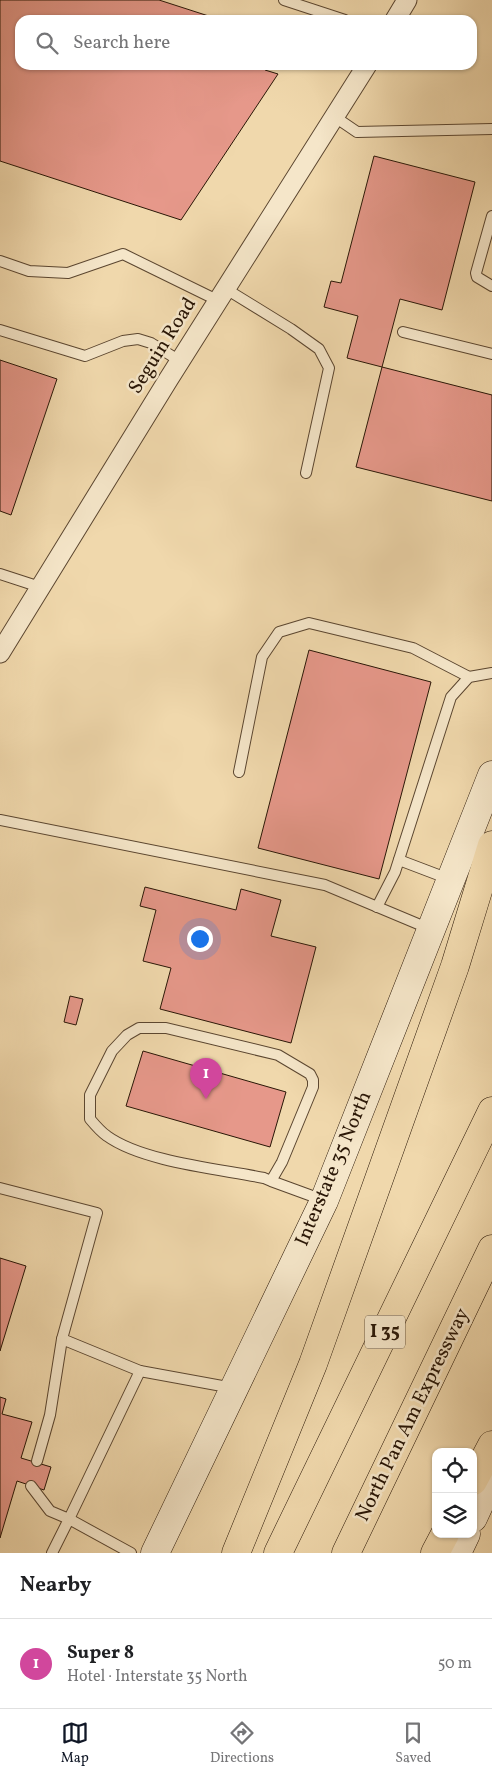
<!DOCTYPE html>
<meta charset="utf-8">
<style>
body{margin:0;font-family:Vollkorn,serif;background:#f2f2f2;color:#202124}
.controls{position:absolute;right:15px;bottom:15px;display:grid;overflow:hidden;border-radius:10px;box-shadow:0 1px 4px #0004}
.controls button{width:45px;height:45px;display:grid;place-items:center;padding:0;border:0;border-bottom:1px solid #e0e0e0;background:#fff;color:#202124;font:25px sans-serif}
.you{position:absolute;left:199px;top:938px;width:18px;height:18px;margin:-12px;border:4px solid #fff;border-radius:50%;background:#1a73e8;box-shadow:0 0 0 8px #1a73e833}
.badge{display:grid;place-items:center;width:32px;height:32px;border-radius:50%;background:#111827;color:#fff;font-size:16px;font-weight:700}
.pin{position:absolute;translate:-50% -41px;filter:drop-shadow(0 1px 2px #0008)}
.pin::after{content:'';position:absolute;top:26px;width:18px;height:15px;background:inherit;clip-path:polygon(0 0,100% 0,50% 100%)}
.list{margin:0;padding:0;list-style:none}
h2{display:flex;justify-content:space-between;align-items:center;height:65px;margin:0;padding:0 20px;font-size:21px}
h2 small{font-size:16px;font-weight:400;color:#757577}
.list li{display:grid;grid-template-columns:32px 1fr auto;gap:15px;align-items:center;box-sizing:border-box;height:90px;padding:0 20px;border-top:1px solid #e0e0e0}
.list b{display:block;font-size:19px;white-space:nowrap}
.list p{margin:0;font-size:16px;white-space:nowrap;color:#757577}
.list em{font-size:16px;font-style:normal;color:#757577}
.icon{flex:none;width:28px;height:28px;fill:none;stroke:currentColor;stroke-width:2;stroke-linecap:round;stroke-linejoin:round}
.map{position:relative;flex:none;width:492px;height:1553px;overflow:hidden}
.search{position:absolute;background:#fff;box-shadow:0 1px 4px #0004;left:15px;right:15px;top:15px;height:55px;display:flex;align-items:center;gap:12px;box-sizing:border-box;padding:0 18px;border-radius:15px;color:#757577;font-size:19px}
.sheet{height:155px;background:#fff}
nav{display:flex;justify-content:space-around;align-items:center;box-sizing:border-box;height:70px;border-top:1px solid #e0e0e0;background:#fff;font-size:14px;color:#757577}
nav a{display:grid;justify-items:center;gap:2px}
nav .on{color:#111827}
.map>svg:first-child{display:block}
</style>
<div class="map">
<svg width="492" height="1553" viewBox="0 0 492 1553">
<rect width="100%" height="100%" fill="#f0d8ac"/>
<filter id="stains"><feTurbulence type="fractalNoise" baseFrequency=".004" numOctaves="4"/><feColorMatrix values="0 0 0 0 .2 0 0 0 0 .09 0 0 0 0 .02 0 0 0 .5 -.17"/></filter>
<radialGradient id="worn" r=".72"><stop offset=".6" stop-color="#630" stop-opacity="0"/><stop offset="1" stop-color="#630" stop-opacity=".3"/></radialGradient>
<g fill="#e6988a" stroke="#291606">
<polygon points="0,0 159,0 221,20 20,20 20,65 267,65 265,70 278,74 181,220 0,161"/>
<polygon points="374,156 475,182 442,310 400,299 382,367 347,358 358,316 324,307 331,281 341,283"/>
<polygon points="0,360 57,379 11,515 0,511"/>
<polygon points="382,367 492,395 492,501 356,467"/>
<polygon points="309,650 431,682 379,879 258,848"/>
<polygon points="145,887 236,910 241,889 281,900 271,936 316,947 291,1043 160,1009 171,968 143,961 156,910 140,906"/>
<polygon points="70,996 83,999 76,1025 64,1022"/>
<polygon points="143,1051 286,1092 270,1147 126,1106"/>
<polygon points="0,1258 26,1266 0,1351"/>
<polygon points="0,1397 6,1399 2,1414 32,1422 21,1458 51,1467 44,1490 17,1481 0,1538"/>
</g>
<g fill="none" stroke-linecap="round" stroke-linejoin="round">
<defs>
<g id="service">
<polyline points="284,0 345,20"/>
<polyline points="335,117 357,132 492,129"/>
<polyline points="492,216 476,273 477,277 492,286"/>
<polyline points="0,261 29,271 68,273 123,254 219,301"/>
<polyline points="226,289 291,329 319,349 329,368 306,473"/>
<polyline points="0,330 85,356 123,341 138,339 151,343 180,361"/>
<polyline points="403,332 492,354"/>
<polyline points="0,574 40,587"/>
<polyline points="239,772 262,657 279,632 309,623 413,648 469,677"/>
<polyline points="0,820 325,885 430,929"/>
<polyline points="399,860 449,879"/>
<polyline points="377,907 395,872 451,697 469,677 492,673"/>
<path d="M271,1181L282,1162L313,1087V1080L310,1074L278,1055L166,1028H139L127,1035L112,1051L90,1095V1119C95,1125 101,1132 107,1136C143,1162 220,1169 264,1178L271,1181L323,1200"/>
<polyline points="0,1188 97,1213 62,1339 140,1371"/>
<polyline points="37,1461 50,1415 62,1339"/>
<polyline points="31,1486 50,1511 69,1519 140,1371 233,1388"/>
<polyline points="52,1553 69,1519 131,1553"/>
</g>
<g id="minor">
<polyline points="395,20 407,0"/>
<polyline points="0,653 168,380 367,65"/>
</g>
<g id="secondary">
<polyline points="473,1518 492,1477"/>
<polyline points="155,1553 324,1201 492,775"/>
<polyline points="457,1553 466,1534"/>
</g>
<g id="motorway">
<polyline points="473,1481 492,1445"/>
<polyline points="236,1553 313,1364 455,966 492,845"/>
<polyline points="278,1553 492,1111"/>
<polyline points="346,1553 492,1249"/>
<polyline points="435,1553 445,1534"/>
</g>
</defs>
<use href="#service" stroke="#5b4630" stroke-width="12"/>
<use href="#minor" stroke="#5b4630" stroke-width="21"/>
<use href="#secondary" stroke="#291606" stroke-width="29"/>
<use href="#motorway" stroke="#291606" stroke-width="29"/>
<use href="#service" stroke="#f5e6c9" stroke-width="10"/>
<use href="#minor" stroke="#f5e6c9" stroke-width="19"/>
<use href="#secondary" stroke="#f5e6c9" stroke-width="28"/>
<use href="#motorway" stroke="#f0d8ac" stroke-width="28"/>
</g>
<g text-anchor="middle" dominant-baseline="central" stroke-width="5" stroke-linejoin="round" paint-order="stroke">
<rect fill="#f5e6c9" stroke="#665440" stroke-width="1" x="365" y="1315.5" width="40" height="33" rx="4"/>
<g font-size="19" font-weight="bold" fill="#291606">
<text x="385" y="1332">I 35</text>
</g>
<g font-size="20" fill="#291606" stroke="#f5e6c9">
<text transform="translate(163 346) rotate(-58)">Seguin Road</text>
<text transform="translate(334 1169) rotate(-67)">Interstate 35 North</text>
<text transform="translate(413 1415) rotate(-64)">North Pan Am Expressway</text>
</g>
</g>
<rect width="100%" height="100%" filter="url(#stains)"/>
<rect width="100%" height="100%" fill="url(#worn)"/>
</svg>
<div class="controls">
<button><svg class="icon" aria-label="locate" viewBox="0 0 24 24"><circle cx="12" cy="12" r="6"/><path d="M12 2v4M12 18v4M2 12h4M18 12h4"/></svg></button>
<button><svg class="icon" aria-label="layers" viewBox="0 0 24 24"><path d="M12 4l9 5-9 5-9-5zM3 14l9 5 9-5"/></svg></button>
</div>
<div class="you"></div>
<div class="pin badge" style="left:206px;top:1099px;background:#d1479c">1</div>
<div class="search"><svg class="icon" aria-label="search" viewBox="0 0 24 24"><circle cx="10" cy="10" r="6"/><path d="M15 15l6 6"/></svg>Search here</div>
</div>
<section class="sheet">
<h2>Nearby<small></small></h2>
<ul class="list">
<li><span class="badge" style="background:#d1479c">1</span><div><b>Super 8</b><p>Hotel · Interstate 35 North</p></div><em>50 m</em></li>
</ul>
</section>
<nav>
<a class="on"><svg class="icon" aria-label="map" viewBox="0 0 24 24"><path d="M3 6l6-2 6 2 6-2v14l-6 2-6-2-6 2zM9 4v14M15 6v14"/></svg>Map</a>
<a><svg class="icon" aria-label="directions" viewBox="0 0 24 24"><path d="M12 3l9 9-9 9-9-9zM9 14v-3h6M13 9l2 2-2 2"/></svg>Directions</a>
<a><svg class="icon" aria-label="saved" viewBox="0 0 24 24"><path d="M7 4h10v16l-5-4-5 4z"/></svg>Saved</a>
</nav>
